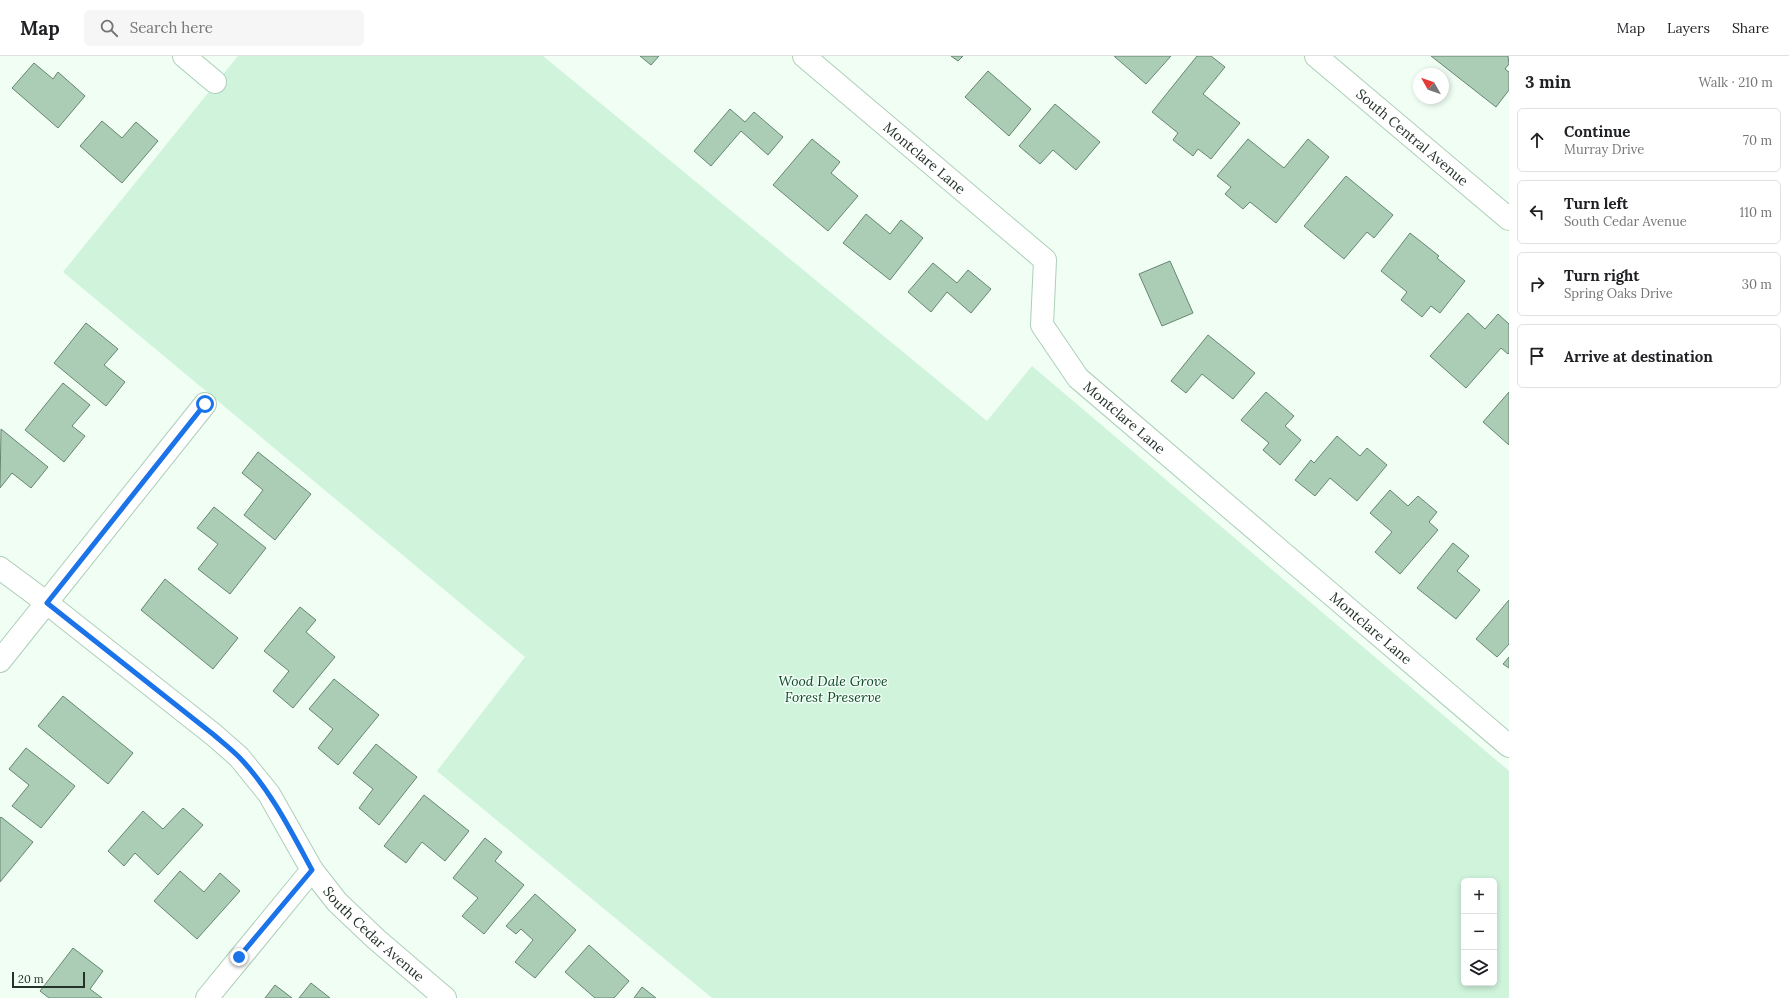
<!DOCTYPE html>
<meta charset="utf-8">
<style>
body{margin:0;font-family:Lora,serif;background:#f6f6f6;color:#202124}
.controls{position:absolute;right:12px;bottom:12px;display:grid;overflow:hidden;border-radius:6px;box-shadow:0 2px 6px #0003}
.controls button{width:36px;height:36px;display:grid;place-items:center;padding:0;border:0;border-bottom:1px solid #e0e0e0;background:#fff;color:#202124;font:20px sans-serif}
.compass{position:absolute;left:1413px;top:12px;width:36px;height:36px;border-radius:50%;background:#fff;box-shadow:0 2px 6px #0003;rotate:310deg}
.scale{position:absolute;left:12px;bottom:10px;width:73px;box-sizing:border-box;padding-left:4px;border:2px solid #243229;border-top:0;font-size:11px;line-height:14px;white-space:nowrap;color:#243229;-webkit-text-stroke:3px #f0fef4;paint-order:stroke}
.stop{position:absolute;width:12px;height:12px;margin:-9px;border:3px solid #1a73e8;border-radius:50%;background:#fff}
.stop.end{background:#1a73e8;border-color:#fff;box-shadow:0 1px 4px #0008}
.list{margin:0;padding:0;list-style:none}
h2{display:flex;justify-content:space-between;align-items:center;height:52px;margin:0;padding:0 16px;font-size:17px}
h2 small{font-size:13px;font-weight:400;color:#757577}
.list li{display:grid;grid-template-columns:26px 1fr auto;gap:12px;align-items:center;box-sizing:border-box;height:64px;margin:0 8px 8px;padding:0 8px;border:1px solid #e0e0e0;border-radius:6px}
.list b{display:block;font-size:15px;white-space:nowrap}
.list p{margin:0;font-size:13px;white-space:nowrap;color:#757577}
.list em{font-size:13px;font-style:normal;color:#757577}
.icon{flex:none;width:22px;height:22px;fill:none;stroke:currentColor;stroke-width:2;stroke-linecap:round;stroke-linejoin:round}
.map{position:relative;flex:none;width:1509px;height:942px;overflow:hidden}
header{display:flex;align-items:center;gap:24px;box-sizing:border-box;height:56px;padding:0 20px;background:#fff;border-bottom:1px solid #e0e0e0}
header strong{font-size:19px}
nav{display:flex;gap:22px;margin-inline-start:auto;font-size:14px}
.search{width:280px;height:36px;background:#f6f6f6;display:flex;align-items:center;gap:10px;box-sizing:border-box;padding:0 14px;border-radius:6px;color:#757577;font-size:15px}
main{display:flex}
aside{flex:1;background:#fff}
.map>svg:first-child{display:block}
</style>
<header>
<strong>Map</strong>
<div class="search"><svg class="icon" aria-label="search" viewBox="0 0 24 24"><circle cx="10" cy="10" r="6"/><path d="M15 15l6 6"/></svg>Search here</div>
<nav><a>Map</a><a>Layers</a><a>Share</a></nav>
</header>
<main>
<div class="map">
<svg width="1509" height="942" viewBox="0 0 1509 942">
<rect width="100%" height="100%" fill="#f0fef4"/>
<path fill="#cff3db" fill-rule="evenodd" d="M238,0H543L987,365L1032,310L1509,715V942H712L437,715L525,601L63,216ZM1464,825H1494V927H1464Z"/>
<g fill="#abcdb6" stroke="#668670">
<polygon points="640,0 659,0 651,9"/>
<polygon points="951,0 963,0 958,5"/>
<polygon points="1114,0 1171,0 1146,28"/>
<polygon points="1197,0 1211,0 1225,11 1203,38 1240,67 1211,103 1198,93 1193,100 1173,84 1178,77 1152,56"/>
<polygon points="1431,0 1508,0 1509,8 1505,13 1509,16 1509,34 1496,51"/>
<polygon points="34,7 53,23 58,16 85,40 58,72 12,32"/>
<polygon points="988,15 1031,53 1009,80 965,41"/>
<polygon points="1055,48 1100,86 1076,114 1053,94 1040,108 1019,90"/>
<polygon points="730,53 745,66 754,56 783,81 768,99 741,75 711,110 694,95"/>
<polygon points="102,65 122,82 136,66 158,85 122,127 80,90"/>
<polygon points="812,83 840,106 831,117 858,140 828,175 773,129"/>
<polygon points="1248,83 1284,112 1308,83 1329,101 1276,167 1250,146 1243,153 1225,138 1231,131 1217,120"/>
<polygon points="1346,120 1393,159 1374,182 1367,176 1344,203 1304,170"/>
<polygon points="866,158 890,178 901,164 923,182 890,224 843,187"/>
<polygon points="1410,177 1439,200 1437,202 1465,225 1440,257 1431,250 1422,261 1401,244 1407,236 1381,215"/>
<polygon points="1170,205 1193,257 1162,270 1139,218"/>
<polygon points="933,207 957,227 968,214 991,233 971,257 947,236 931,256 908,236"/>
<polygon points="1468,257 1485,273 1498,258 1509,268 1509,297 1508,298 1501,292 1466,332 1430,300"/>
<polygon points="86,267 118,293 104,309 125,326 106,350 54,307"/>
<polygon points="1208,279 1255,317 1233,343 1202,318 1186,337 1171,325"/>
<polygon points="63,327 90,349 72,370 85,380 64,406 25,374"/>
<polygon points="1266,336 1294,360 1285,370 1301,384 1280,409 1263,394 1269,387 1241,364"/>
<polygon points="1509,336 1509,389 1483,366"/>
<polygon points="1,373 48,411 31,432 12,417 0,432"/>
<polygon points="1337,380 1360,400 1367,392 1387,409 1357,445 1330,422 1315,440 1295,424 1311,404 1314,407"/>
<polygon points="258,396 311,438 275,484 244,459 263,434 242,417"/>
<polygon points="1390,434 1408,450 1418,440 1437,456 1429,466 1438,474 1400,518 1375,496 1392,476 1370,457"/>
<polygon points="214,451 266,492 230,538 198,513 218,488 197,472"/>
<polygon points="1453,487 1469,500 1457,515 1480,534 1456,563 1417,532"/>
<polygon points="165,523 238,582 213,613 141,554"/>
<polygon points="1509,544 1509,588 1497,601 1476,583"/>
<polygon points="300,551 316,564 306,576 335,601 293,652 273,635 289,615 264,595"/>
<polygon points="1509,601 1509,612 1503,608"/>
<polygon points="334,623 379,659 338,709 318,692 333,673 309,653"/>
<polygon points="63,640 133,697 108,728 38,670"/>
<polygon points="376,688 417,721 379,769 359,752 373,733 353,717"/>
<polygon points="26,692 75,730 41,772 12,750 29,729 9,713"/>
<polygon points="424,739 469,775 445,805 422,786 406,807 384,790"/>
<polygon points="183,752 203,769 158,819 135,797 124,810 108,795 143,755 163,773"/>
<polygon points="1,761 33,786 0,826 0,762"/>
<polygon points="485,782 502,796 495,805 524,829 484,878 462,860 478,842 453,822"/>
<polygon points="180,815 204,836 220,817 240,835 197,883 154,845"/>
<polygon points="535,838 576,874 535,922 515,906 533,884 521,873 516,878 506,870"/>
<polygon points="589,889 629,925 614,942 595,942 565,916"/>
<polygon points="73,892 103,915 90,933 102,942 49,942 40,935"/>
<polygon points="311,927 330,942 299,942"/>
<polygon points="275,929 292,942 265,942"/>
<polygon points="642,931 656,942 634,942"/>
</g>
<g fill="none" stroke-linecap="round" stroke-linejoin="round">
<defs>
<g id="minor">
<polyline points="184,0 215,26"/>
<path id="s1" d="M804,0L1045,204L1042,269L1078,322L1509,690"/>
<path id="s2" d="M1316,0L1509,163"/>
<path id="s3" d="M0,512L47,547L214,679L239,701L269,738L312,814L337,846L376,883L445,942"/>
<polyline points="0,605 205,348"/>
<polyline points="207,942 312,814"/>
</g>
</defs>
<use href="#minor" stroke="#accfb8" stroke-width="24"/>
<use href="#minor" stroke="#fff" stroke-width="22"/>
</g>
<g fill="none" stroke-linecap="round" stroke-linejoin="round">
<path stroke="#1a73e8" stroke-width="5" d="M205,348L47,547L214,679C222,686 231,693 239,701C270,733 291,775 312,814L239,901"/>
</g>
<g text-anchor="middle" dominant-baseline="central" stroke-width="3" stroke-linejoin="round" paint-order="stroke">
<g font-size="14" fill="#243229" stroke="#f0fef4">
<text stroke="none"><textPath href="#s2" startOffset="126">South Central Avenue</textPath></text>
<text stroke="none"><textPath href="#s1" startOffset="158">Montclare Lane</textPath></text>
<text stroke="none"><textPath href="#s1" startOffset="506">Montclare Lane</textPath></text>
<text stroke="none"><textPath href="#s1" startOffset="830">Montclare Lane</textPath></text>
<text stroke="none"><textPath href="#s3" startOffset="529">South Cedar Avenue</textPath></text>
</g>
<g font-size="14" font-style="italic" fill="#11462a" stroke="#f0fef4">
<text x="833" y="625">Wood Dale Grove<tspan x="833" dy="16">Forest Preserve</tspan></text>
</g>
</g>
</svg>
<div class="controls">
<button>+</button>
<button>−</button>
<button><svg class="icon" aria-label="layers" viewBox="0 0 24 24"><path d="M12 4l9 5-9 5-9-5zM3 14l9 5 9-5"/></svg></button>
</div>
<svg class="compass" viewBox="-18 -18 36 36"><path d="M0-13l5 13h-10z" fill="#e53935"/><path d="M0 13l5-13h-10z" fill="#757577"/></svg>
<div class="scale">20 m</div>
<div class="stop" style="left:205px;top:348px"></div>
<div class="stop end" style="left:239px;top:901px"></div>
</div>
<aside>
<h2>3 min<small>Walk · 210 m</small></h2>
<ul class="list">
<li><svg class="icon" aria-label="ahead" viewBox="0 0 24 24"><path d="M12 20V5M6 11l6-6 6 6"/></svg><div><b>Continue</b><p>Murray Drive</p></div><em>70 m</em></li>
<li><svg class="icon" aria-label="left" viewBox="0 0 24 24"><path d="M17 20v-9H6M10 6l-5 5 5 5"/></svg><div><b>Turn left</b><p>South Cedar Avenue</p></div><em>110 m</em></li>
<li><svg class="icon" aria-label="right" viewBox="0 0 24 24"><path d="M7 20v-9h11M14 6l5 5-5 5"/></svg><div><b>Turn right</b><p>Spring Oaks Drive</p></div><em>30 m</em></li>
<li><svg class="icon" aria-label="arrive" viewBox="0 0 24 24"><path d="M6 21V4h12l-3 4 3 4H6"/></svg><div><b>Arrive at destination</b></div></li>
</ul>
</aside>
</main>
